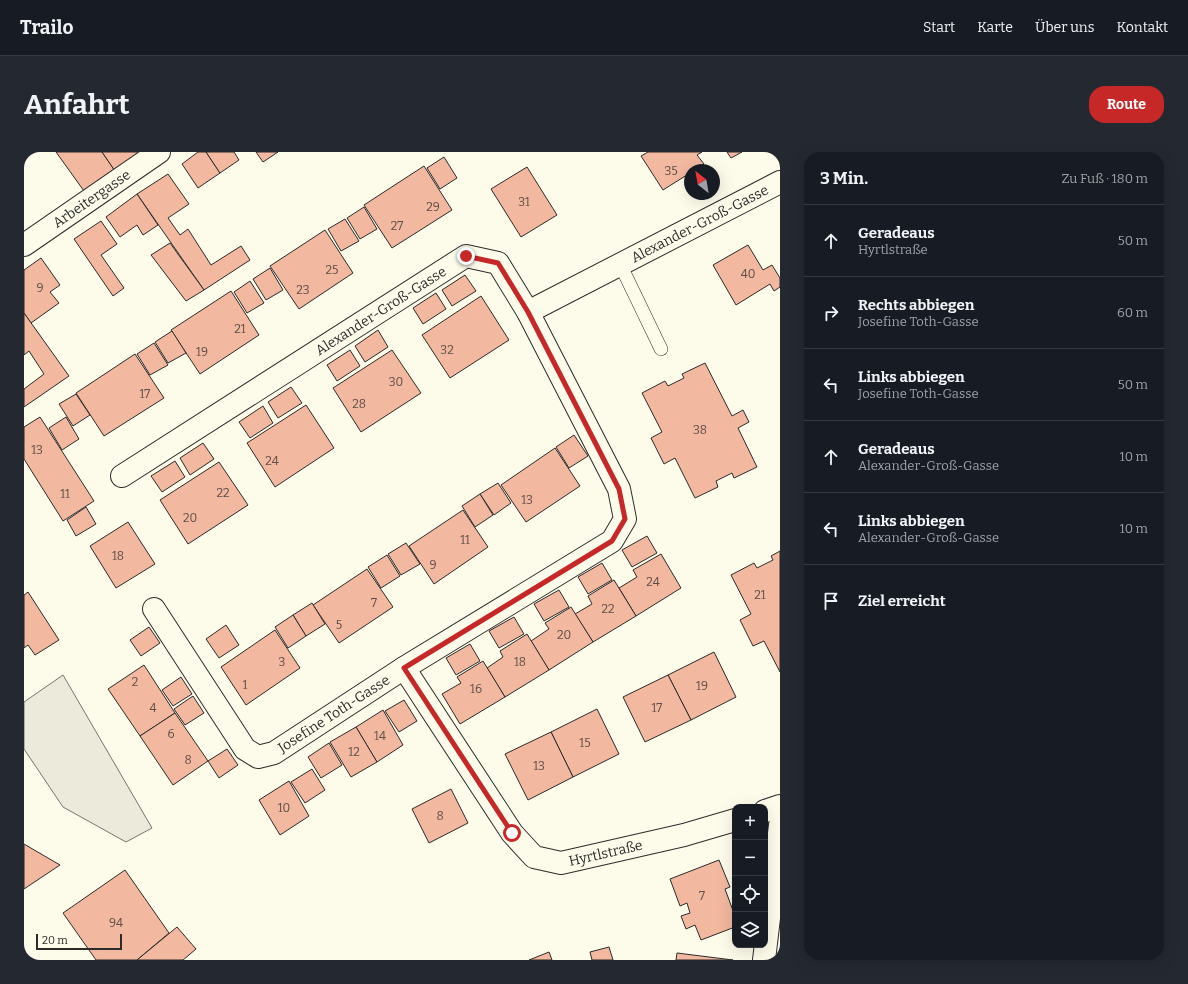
<!DOCTYPE html>
<html lang="de">
<meta charset="utf-8">
<style>
body{margin:0;font-family:Bitter,serif;background:#242831;color:#f1f3f6}
.controls{position:absolute;right:12px;bottom:12px;display:grid;overflow:hidden;border-radius:8px;box-shadow:0 4px 16px #0002}
.controls button{width:36px;height:36px;display:grid;place-items:center;padding:0;border:0;border-bottom:1px solid #363941;background:#171b24;color:#f1f3f6;font:20px sans-serif}
.compass{position:absolute;left:660px;top:12px;width:36px;height:36px;border-radius:50%;background:#171b24;box-shadow:0 4px 16px #0002;rotate:329deg}
.scale{position:absolute;left:12px;bottom:10px;width:86px;box-sizing:border-box;padding-left:4px;border:2px solid #2b2b2b;border-top:0;font-size:11px;line-height:14px;white-space:nowrap;color:#2b2b2b;-webkit-text-stroke:3px #fdfbea;paint-order:stroke}
.stop{position:absolute;width:12px;height:12px;margin:-9px;border:3px solid #c62828;border-radius:50%;background:#fff}
.stop.end{background:#c62828;border-color:#fff;box-shadow:0 1px 4px #0008}
.list{margin:0;padding:0;list-style:none}
h2{display:flex;justify-content:space-between;align-items:center;height:52px;margin:0;padding:0 16px;font-size:17px}
h2 small{font-size:13px;font-weight:400;color:#9ea1a6}
.list li{display:grid;grid-template-columns:26px 1fr auto;gap:12px;align-items:center;box-sizing:border-box;height:72px;padding:0 16px;border-top:1px solid #363941}
.list b{display:block;font-size:15px;white-space:nowrap}
.list p{margin:0;font-size:13px;white-space:nowrap;color:#9ea1a6}
.list em{font-size:13px;font-style:normal;color:#9ea1a6}
.icon{flex:none;width:22px;height:22px;fill:none;stroke:currentColor;stroke-width:2;stroke-linecap:round;stroke-linejoin:round}
.map{position:relative;flex:none;width:756px;height:808px;overflow:hidden;border-radius:16px}
header{display:flex;align-items:center;gap:24px;box-sizing:border-box;height:56px;padding:0 20px;background:#171b24;border-bottom:1px solid #363941}
header strong{font-size:19px}
nav{display:flex;gap:22px;margin-inline-start:auto;font-size:14px}
.intro{display:flex;align-items:center;justify-content:space-between;box-sizing:border-box;height:96px;padding:0 24px}
h1{margin:0;font-size:28px}
.button{padding:10px 18px;border-radius:16px;background:#c62828;color:#fff;font-size:14px;font-weight:700}
main{display:flex;gap:24px;padding:0 24px}
aside{flex:1;background:#171b24;border-radius:16px;box-shadow:0 4px 16px #0002}
.map>svg:first-child{display:block}
</style>
<header>
<strong>Trailo</strong>
<nav><a>Start</a><a>Karte</a><a>Über uns</a><a>Kontakt</a></nav>
</header>
<div class="intro"><h1>Anfahrt</h1><a class="button">Route</a></div>
<main>
<div class="map">
<svg width="756" height="808" viewBox="0 0 756 808">
<rect width="100%" height="100%" fill="#fdfbea"/>
<polygon fill="#ecebdb" stroke="#74746e" points="39,523 128,676 102,690 39,655 0,597 0,550"/>
<g fill="#f2b8a0" stroke="#2b2b2b">
<polygon points="32,0 78,0 91,19 60,39"/>
<polygon points="78,0 117,0 91,19"/>
<polygon points="174,0 182,0 196,21 174,36 158,12"/>
<polygon points="182,0 210,0 215,8 196,21"/>
<polygon points="232,0 254,0 239,10"/>
<polygon points="624,0 678,0 673,3 680,12 671,18 666,18 666,21 639,38 617,4"/>
<polygon points="703,0 718,0 707,6"/>
<polygon points="420,5 433,26 416,37 403,16"/>
<polygon points="400,14 428,58 368,96 340,53"/>
<polygon points="503,15 533,63 497,85 467,37"/>
<polygon points="144,22 165,52 144,66 156,83 164,77 187,113 217,94 226,108 180,138 113,42"/>
<polygon points="113,42 134,73 119,83 113,73 96,85 82,65"/>
<polygon points="340,55 353,77 336,87 323,66"/>
<polygon points="321,67 335,89 317,99 304,77"/>
<polygon points="77,69 93,92 77,103 100,136 89,144 50,87"/>
<polygon points="301,78 329,121 275,157 246,114"/>
<polygon points="146,91 180,138 162,149 127,103"/>
<polygon points="724,93 739,118 748,113 756,126 756,135 750,139 746,132 712,153 689,113"/>
<polygon points="17,106 36,133 26,140 35,151 7,171 0,161 0,118"/>
<polygon points="246,116 259,138 242,148 229,127"/>
<polygon points="441,123 452,139 428,154 418,138"/>
<polygon points="226,129 240,151 223,161 210,140"/>
<polygon points="207,139 235,183 176,222 147,178"/>
<polygon points="412,141 422,157 399,172 389,156"/>
<polygon points="457,144 485,188 426,226 398,183"/>
<polygon points="0,161 45,224 0,255 0,237 20,222 5,199 0,203"/>
<polygon points="354,178 364,195 341,210 331,194"/>
<polygon points="148,179 162,201 144,211 131,190"/>
<polygon points="130,191 144,213 126,223 113,202"/>
<polygon points="326,198 336,214 313,229 303,213"/>
<polygon points="368,198 397,241 337,280 309,236"/>
<polygon points="111,202 140,246 80,284 52,241"/>
<polygon points="681,211 708,264 719,258 725,270 714,276 733,315 710,326 708,321 692,329 694,335 671,346 651,306 640,312 627,286 638,280 618,241 641,229 644,234 660,226 658,222"/>
<polygon points="267,235 278,251 254,266 244,250"/>
<polygon points="52,242 66,263 49,274 35,252"/>
<polygon points="282,253 310,296 251,335 223,291"/>
<polygon points="239,254 249,271 226,286 215,270"/>
<polygon points="16,265 70,349 39,369 0,307 0,275"/>
<polygon points="42,265 55,287 38,298 25,276"/>
<polygon points="550,283 564,304 545,316 532,295"/>
<polygon points="179,291 190,307 166,323 156,306"/>
<polygon points="531,296 556,334 502,370 477,333"/>
<polygon points="151,309 161,325 138,340 127,324"/>
<polygon points="195,310 224,353 164,392 136,348"/>
<polygon points="474,331 487,351 470,363 456,342"/>
<polygon points="456,342 469,363 451,375 438,354"/>
<polygon points="62,355 72,372 52,384 43,368"/>
<polygon points="439,358 464,395 410,432 385,394"/>
<polygon points="104,370 131,412 92,436 66,394"/>
<polygon points="623,384 633,401 608,415 598,398"/>
<polygon points="382,391 396,412 377,423 364,402"/>
<polygon points="756,399 756,520 740,489 729,494 716,468 727,462 707,423 730,411 733,416 749,408 747,404"/>
<polygon points="637,402 657,436 612,464 595,436 613,425 609,418"/>
<polygon points="363,403 376,424 357,436 344,415"/>
<polygon points="578,411 588,428 564,442 554,425"/>
<polygon points="343,417 369,455 315,491 289,453"/>
<polygon points="590,428 612,464 569,490 551,462 568,452 564,444"/>
<polygon points="535,438 545,455 520,469 510,452"/>
<polygon points="4,440 35,488 11,503 4,493 0,496 0,443"/>
<polygon points="288,451 301,472 282,484 269,463"/>
<polygon points="547,455 569,490 525,518 507,489 525,477 521,471"/>
<polygon points="269,463 282,484 264,496 251,475"/>
<polygon points="490,465 500,482 475,496 465,479"/>
<polygon points="202,473 215,493 195,506 182,487"/>
<polygon points="125,475 136,491 117,504 106,488"/>
<polygon points="251,478 276,516 222,553 197,515"/>
<polygon points="503,482 525,518 481,545 463,516 479,505 476,499"/>
<polygon points="446,492 456,509 432,523 422,506"/>
<polygon points="690,500 712,545 667,568 644,523"/>
<polygon points="459,509 481,545 436,572 418,542 437,531 433,525"/>
<polygon points="120,513 151,561 116,584 84,537"/>
<polygon points="644,523 667,568 621,590 599,545"/>
<polygon points="157,525 168,542 149,554 138,538"/>
<polygon points="169,544 180,561 161,573 150,557"/>
<polygon points="380,548 393,569 375,580 361,559"/>
<polygon points="573,557 595,602 549,625 527,580"/>
<polygon points="359,558 379,593 353,610 332,575"/>
<polygon points="151,561 184,609 149,633 116,584"/>
<polygon points="332,575 353,610 327,625 306,590"/>
<polygon points="527,580 549,625 504,648 481,602"/>
<polygon points="305,591 318,613 297,626 284,605"/>
<polygon points="203,597 214,613 195,626 184,609"/>
<polygon points="288,617 301,638 281,651 267,630"/>
<polygon points="265,629 285,664 256,683 235,648"/>
<polygon points="427,637 444,671 405,691 388,657"/>
<polygon points="0,692 36,713 0,737"/>
<polygon points="695,708 706,735 701,737 711,764 711,775 677,788 671,773 662,777 657,764 666,761 663,751 656,754 646,727"/>
<polygon points="101,718 145,781 113,808 72,808 39,761"/>
<polygon points="153,775 172,797 159,808 113,808"/>
<polygon points="585,795 589,808 568,808 566,800"/>
<polygon points="525,800 528,808 505,808"/>
<polygon points="653,801 709,808 652,808"/>
</g>
<g fill="none" stroke-linecap="round" stroke-linejoin="round">
<defs>
<polyline id="service" points="596,112 637,197"/>
<g id="minor">
<path id="s1" d="M0,93L135,0"/>
<path id="s2" d="M504,160L756,30"/>
<path id="s3" d="M98,324L442,104L474,111L504,160L595,337L601,367L588,389L380,516L250,601L234,605L221,597L130,457"/>
<path id="s4" d="M380,516L488,681L510,705L537,711L660,683L711,668"/>
<polyline points="741,659 756,654"/>
<polyline points="740,808 756,673"/>
</g>
</defs>
<use href="#service" stroke="#2b2b2b" stroke-width="14"/>
<use href="#minor" stroke="#2b2b2b" stroke-width="24"/>
<use href="#service" stroke="#fdfbea" stroke-width="13"/>
<use href="#minor" stroke="#fdfbea" stroke-width="22"/>
</g>
<g fill="none" stroke-linecap="round" stroke-linejoin="round">
<polyline stroke="#c62828" stroke-width="5" points="442,104 474,111 504,160 595,337 601,367 588,389 380,516 488,681"/>
</g>
<g text-anchor="middle" dominant-baseline="central" stroke-width="3" stroke-linejoin="round" paint-order="stroke">
<g font-size="12" fill="#5d4e48">
<text x="647" y="19">35</text>
<text x="500" y="50">31</text>
<text x="409" y="55">29</text>
<text x="373" y="74">27</text>
<text x="308" y="118">25</text>
<text x="724" y="122">40</text>
<text x="16" y="136">9</text>
<text x="279" y="138">23</text>
<text x="216" y="177">21</text>
<text x="423" y="198">32</text>
<text x="178" y="200">19</text>
<text x="372" y="230">30</text>
<text x="121" y="242">17</text>
<text x="335" y="252">28</text>
<text x="676" y="278">38</text>
<text x="13" y="298">13</text>
<text x="248" y="309">24</text>
<text x="199" y="341">22</text>
<text x="41" y="342">11</text>
<text x="503" y="348">13</text>
<text x="166" y="366">20</text>
<text x="441" y="388">11</text>
<text x="94" y="404">18</text>
<text x="409" y="413">9</text>
<text x="629" y="430">24</text>
<text x="736" y="443">21</text>
<text x="350" y="451">7</text>
<text x="584" y="457">22</text>
<text x="315" y="473">5</text>
<text x="540" y="483">20</text>
<text x="258" y="510">3</text>
<text x="496" y="510">18</text>
<text x="111" y="530">2</text>
<text x="221" y="533">1</text>
<text x="678" y="534">19</text>
<text x="452" y="537">16</text>
<text x="129" y="556">4</text>
<text x="633" y="556">17</text>
<text x="147" y="582">6</text>
<text x="356" y="584">14</text>
<text x="561" y="591">15</text>
<text x="330" y="600">12</text>
<text x="164" y="608">8</text>
<text x="515" y="614">13</text>
<text x="260" y="656">10</text>
<text x="416" y="664">8</text>
<text x="678" y="744">7</text>
<text x="92" y="771">94</text>
</g>
<g font-size="14" fill="#2b2b2b" stroke="#fdfbea">
<text stroke="none"><textPath href="#s1" startOffset="82">Arbeitergasse</textPath></text>
<text stroke="none"><textPath href="#s2" startOffset="193">Alexander-Groß-Gasse</textPath></text>
<text stroke="none"><textPath href="#s3" startOffset="307">Alexander-Groß-Gasse</textPath></text>
<text transform="translate(310 562) rotate(-33)">Josefine Toth-Gasse</text>
<text stroke="none"><textPath href="#s4" startOffset="303">Hyrtlstraße</textPath></text>
</g>
</g>
</svg>
<div class="controls">
<button>+</button>
<button>−</button>
<button><svg class="icon" aria-label="locate" viewBox="0 0 24 24"><circle cx="12" cy="12" r="6"/><path d="M12 2v4M12 18v4M2 12h4M18 12h4"/></svg></button>
<button><svg class="icon" aria-label="layers" viewBox="0 0 24 24"><path d="M12 4l9 5-9 5-9-5zM3 14l9 5 9-5"/></svg></button>
</div>
<svg class="compass" viewBox="-18 -18 36 36"><path d="M0-13l5 13h-10z" fill="#e53935"/><path d="M0 13l5-13h-10z" fill="#9ea1a6"/></svg>
<div class="scale">20 m</div>
<div class="stop" style="left:488px;top:681px"></div>
<div class="stop end" style="left:442px;top:104px"></div>
</div>
<aside>
<h2>3 Min.<small>Zu Fuß · 180 m</small></h2>
<ul class="list">
<li><svg class="icon" aria-label="ahead" viewBox="0 0 24 24"><path d="M12 20V5M6 11l6-6 6 6"/></svg><div><b>Geradeaus</b><p>Hyrtlstraße</p></div><em>50 m</em></li>
<li><svg class="icon" aria-label="right" viewBox="0 0 24 24"><path d="M7 20v-9h11M14 6l5 5-5 5"/></svg><div><b>Rechts abbiegen</b><p>Josefine Toth-Gasse</p></div><em>60 m</em></li>
<li><svg class="icon" aria-label="left" viewBox="0 0 24 24"><path d="M17 20v-9H6M10 6l-5 5 5 5"/></svg><div><b>Links abbiegen</b><p>Josefine Toth-Gasse</p></div><em>50 m</em></li>
<li><svg class="icon" aria-label="ahead" viewBox="0 0 24 24"><path d="M12 20V5M6 11l6-6 6 6"/></svg><div><b>Geradeaus</b><p>Alexander-Groß-Gasse</p></div><em>10 m</em></li>
<li><svg class="icon" aria-label="left" viewBox="0 0 24 24"><path d="M17 20v-9H6M10 6l-5 5 5 5"/></svg><div><b>Links abbiegen</b><p>Alexander-Groß-Gasse</p></div><em>10 m</em></li>
<li><svg class="icon" aria-label="arrive" viewBox="0 0 24 24"><path d="M6 21V4h12l-3 4 3 4H6"/></svg><div><b>Ziel erreicht</b></div></li>
</ul>
</aside>
</main>
